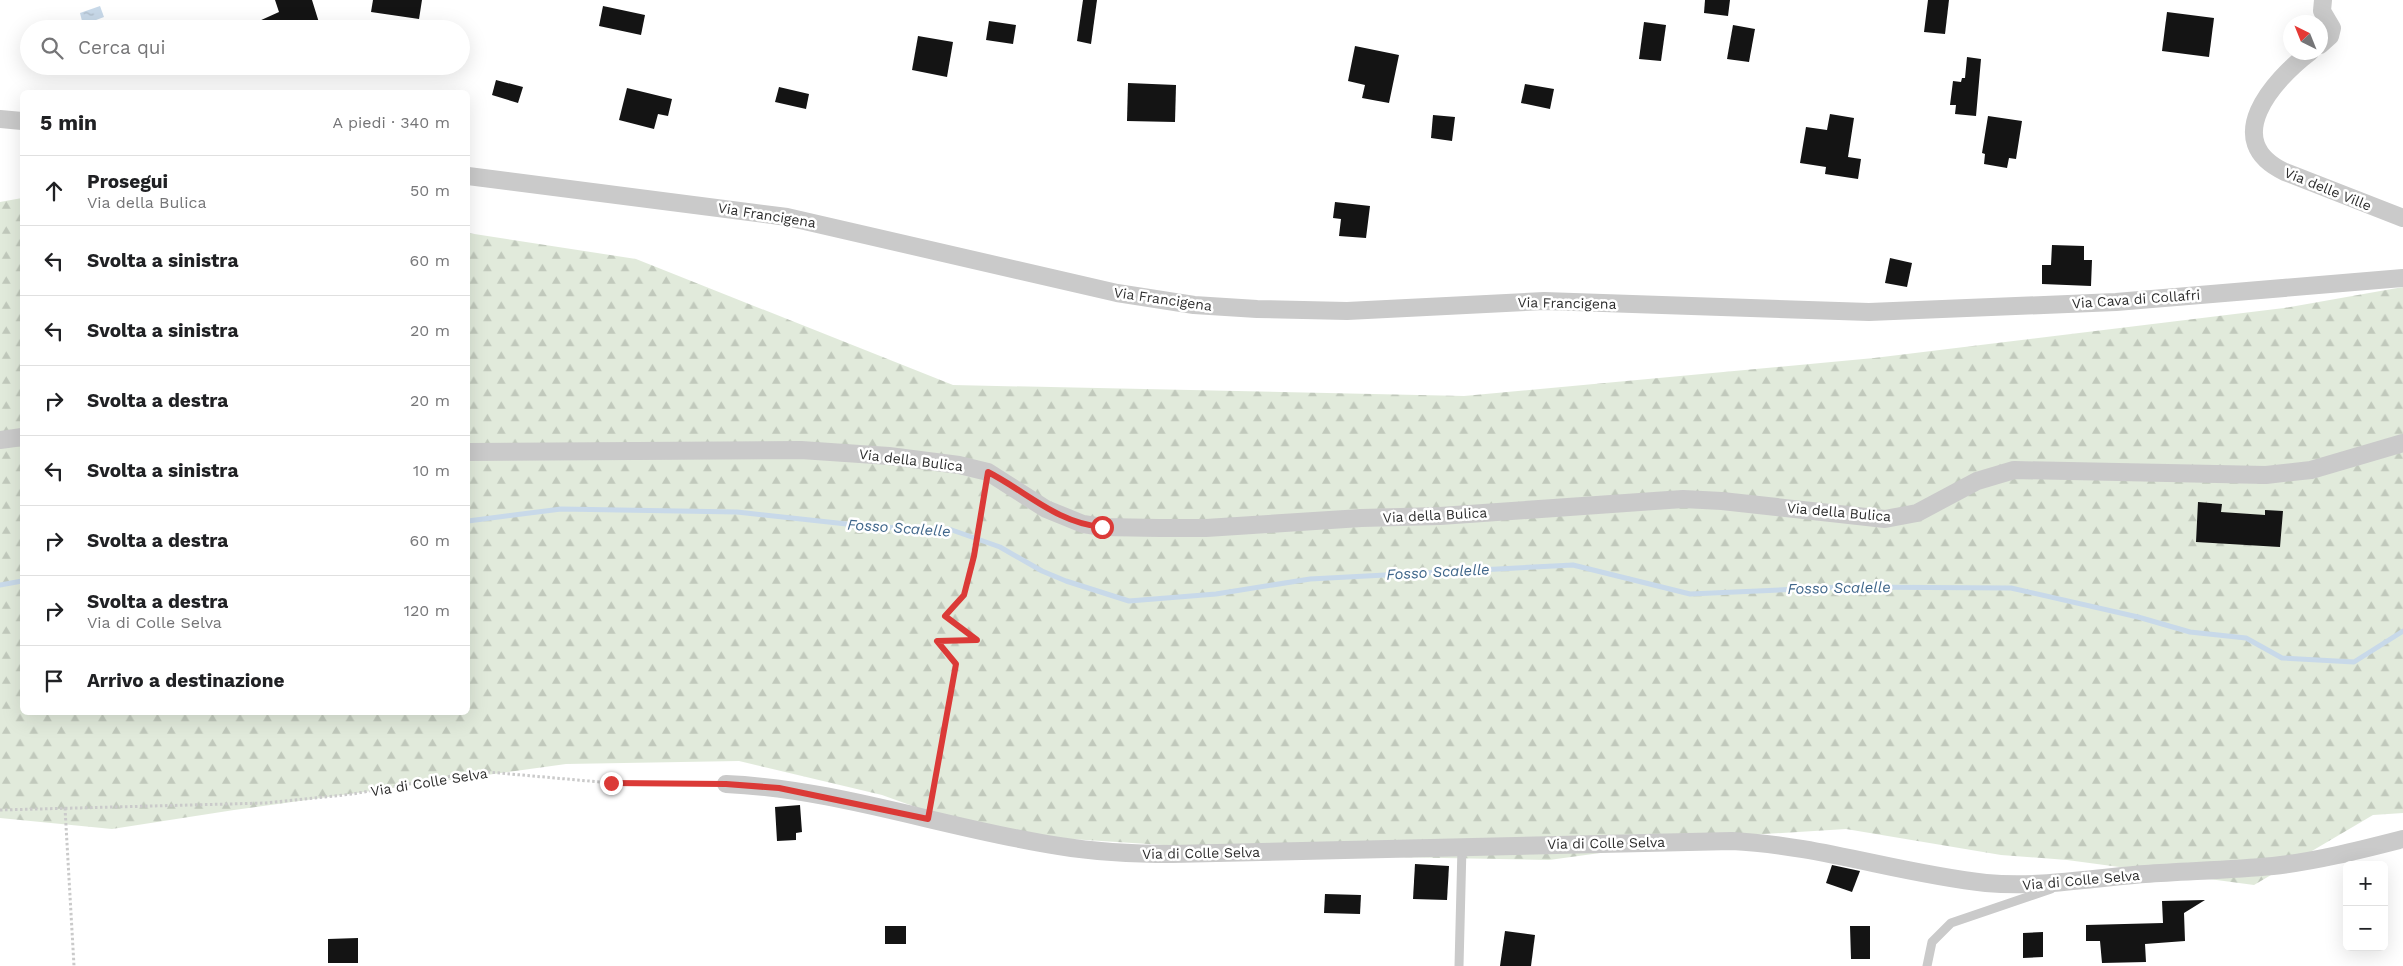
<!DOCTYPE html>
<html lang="it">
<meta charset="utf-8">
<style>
body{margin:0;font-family:"Work Sans",sans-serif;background:#f6f6f6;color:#202124}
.controls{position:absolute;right:15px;bottom:15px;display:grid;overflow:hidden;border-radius:8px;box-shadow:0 5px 20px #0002}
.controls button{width:45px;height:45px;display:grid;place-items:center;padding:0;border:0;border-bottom:1px solid #e0e0e0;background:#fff;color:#202124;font:25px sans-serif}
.compass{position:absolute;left:2283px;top:15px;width:45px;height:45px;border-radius:50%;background:#fff;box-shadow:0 5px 20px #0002;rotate:317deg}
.stop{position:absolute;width:15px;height:15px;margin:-11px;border:4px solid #db3a37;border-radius:50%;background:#fff}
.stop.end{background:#db3a37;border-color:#fff;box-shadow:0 1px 5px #0008}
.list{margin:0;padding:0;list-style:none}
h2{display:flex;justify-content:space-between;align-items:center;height:65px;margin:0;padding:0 20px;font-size:21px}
h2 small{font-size:16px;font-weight:400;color:#757577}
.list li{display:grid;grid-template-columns:32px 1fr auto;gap:15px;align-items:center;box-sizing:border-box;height:70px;padding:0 20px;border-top:1px solid #e0e0e0}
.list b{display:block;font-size:19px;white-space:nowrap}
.list p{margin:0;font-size:16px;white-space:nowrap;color:#757577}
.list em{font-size:16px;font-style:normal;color:#757577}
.icon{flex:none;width:28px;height:28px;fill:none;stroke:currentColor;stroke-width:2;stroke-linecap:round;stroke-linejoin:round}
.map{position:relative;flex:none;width:2403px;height:966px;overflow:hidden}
.search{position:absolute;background:#fff;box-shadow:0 5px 20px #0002;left:20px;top:20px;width:450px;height:55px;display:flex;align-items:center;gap:12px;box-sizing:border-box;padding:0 18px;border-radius:28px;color:#757577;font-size:19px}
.panel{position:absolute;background:#fff;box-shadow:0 5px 20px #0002;left:20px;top:90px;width:450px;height:625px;border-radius:8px}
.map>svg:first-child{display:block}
</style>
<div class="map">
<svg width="2403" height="966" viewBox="0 0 2403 966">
<defs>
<pattern id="forest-firs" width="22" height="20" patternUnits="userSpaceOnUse" patternTransform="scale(1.25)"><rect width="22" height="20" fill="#e1eadb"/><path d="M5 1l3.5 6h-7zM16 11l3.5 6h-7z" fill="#c1c9bc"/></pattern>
<pattern id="water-ripples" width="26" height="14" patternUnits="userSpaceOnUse" patternTransform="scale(1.25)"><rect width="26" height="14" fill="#c8d9e9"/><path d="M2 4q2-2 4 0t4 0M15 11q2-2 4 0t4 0" fill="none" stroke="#acbbc8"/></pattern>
</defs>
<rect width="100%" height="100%" fill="#fff"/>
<polygon fill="url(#forest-firs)" points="22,198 22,712 468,712 468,233 636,259 953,385 1464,396 1874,358 2284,308 2403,287 2403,813 2373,815 2254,885 2067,860 2001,855 1846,829 1717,837 1549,860 1334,856 991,834 882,795 739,761 566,764 234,810 112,829 0,818 0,202"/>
<polygon fill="url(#water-ripples)" points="100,6 104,17 83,25 80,13"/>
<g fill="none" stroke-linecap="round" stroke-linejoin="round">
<g stroke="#c8d9e9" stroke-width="5">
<polyline points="468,521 561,509 737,512 874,527 949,529 1000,547 1042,571 1066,581 1129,601 1216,594 1310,579 1573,565 1690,594 1844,587 2011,588 2138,617 2190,632 2246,638 2282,658 2354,662 2403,631"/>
<polyline points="0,585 22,581"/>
</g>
</g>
<g fill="#141414">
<polygon points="275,0 312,0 321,29 241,29 279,12"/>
<polygon points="373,0 422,0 419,19 371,12"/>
<polygon points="1083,0 1097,0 1091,44 1077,41"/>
<polygon points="1705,0 1730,0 1728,16 1704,13"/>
<polygon points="1928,0 1949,0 1945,34 1924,32"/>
<polygon points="603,6 645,15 641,35 599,26"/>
<polygon points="2167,12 2214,18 2209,57 2162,51"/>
<polygon points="989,21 1016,25 1013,44 986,40"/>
<polygon points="1644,22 1666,25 1661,61 1639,59"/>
<polygon points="1733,25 1755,29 1749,62 1727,59"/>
<polygon points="918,36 953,42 947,77 912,70"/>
<polygon points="1355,46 1399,55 1389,103 1362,98 1365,85 1348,81"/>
<polygon points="1967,57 1981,59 1976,116 1955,114 1956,105 1950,105 1953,81 1961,82 1962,78 1965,78"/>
<polygon points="496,80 523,87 518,103 492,95"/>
<polygon points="1128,83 1176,85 1175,122 1127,121"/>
<polygon points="1525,84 1554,89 1550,109 1521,103"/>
<polygon points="779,87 809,94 806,109 775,102"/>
<polygon points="627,88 672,99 668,116 658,114 654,129 619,120"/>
<polygon points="1830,114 1854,118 1848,157 1861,159 1858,179 1825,174 1826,167 1800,163 1806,127 1827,130"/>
<polygon points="1433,115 1455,117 1452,141 1431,138"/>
<polygon points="1988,116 2022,121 2016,159 2009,158 2007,168 1984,164 1985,154 1982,153"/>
<polygon points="1335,202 1370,206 1366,238 1339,236 1341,219 1333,218"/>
<polygon points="2052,245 2084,246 2084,260 2092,260 2091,286 2042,284 2042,265 2051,265"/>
<polygon points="1890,258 1912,263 1907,287 1885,283"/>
<polygon points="2198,502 2222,504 2221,512 2265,515 2265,510 2283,511 2280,547 2196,542"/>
<polygon points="800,805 802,832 796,833 796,840 777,841 775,807"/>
<polygon points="1415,864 1449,866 1447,900 1413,899"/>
<polygon points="1832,865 1860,871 1852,892 1826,883"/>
<polygon points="1325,894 1361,895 1360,914 1324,913"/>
<polygon points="2205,900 2184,913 2185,941 2145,944 2146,962 2102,963 2100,941 2086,941 2086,925 2163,923 2162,901"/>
<rect x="885" y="926" width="21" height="18"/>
<polygon points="1850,926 1870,926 1870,959 1851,959"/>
<polygon points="1505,931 1535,935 1531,966 1500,966"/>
<polygon points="2043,932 2043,957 2023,958 2023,933"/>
<polygon points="358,938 358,963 328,963 328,939"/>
</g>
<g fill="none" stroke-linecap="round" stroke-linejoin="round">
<g stroke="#cacaca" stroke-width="3" stroke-dasharray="2.5 2.5" stroke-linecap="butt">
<polyline points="931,803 956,664 937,641 977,640 945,616 964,595 985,490"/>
<polyline points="65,808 74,966"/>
<polyline points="0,810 266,803 353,794 457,775 488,772 611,783 711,784"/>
</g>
<g stroke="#cacaca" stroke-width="9">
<polyline points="1459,966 1462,847"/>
<polyline points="1927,966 1932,942 1951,923 2051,889"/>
</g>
<g stroke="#cacaca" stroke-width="18">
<polyline points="2320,45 2330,36 2332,28 2322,11 2323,0"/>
<path d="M2310,52C2273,80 2219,141 2285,172L2403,218"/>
<polyline points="0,119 22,121"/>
<polyline points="468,176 787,217 1117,293 1194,305 1257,309 1347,311 1544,301 1869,312 2116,302 2403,278"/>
<polyline points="0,440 22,437"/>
<polyline points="468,452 801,450 889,456 959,465 988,472 1046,509 1083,524 1103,527 1159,528 1206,528 1361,518 1440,516 1683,499 1722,501 1885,519 1917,513 1977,481 2014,470 2266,475 2311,470 2403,443"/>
<path d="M726,784C839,789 947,829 1059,846C1096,852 1134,854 1172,854L1732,841C1818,845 1901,874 1986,883C2040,888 2091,878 2145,874C2187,871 2231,870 2273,866C2318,861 2360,850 2403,839"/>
</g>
</g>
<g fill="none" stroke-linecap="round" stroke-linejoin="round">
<path stroke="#db3a37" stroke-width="6" d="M611,783L726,784L779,788L928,819L956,664L937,641L977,640L945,616L964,595L974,556L988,472C1027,492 1057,523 1102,527"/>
</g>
<g text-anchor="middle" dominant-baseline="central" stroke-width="5" stroke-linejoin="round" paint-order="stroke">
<g font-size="14" fill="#2d2d2d" stroke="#fff">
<text transform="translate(2328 189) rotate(22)">Via delle Ville</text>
<text transform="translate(767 215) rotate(9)">Via Francigena</text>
<text transform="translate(1163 299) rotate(8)">Via Francigena</text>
<text transform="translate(2136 299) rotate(-4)">Via Cava di Collafri</text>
<text transform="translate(1567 303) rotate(1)">Via Francigena</text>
<text transform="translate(911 460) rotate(7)">Via della Bulica</text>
<text transform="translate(1839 512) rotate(5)">Via della Bulica</text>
<text transform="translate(1435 515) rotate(-3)">Via della Bulica</text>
<text transform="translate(429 782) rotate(-9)">Via di Colle Selva</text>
<text transform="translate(1606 843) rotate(-1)">Via di Colle Selva</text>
<text transform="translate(1201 853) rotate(-1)">Via di Colle Selva</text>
<text transform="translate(2081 880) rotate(-5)">Via di Colle Selva</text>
</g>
<g font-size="15" font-style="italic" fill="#3f668a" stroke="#fff">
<text transform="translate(899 528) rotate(4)">Fosso Scalelle</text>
<text transform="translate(1438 572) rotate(-3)">Fosso Scalelle</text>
<text transform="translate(1839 588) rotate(-1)">Fosso Scalelle</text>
</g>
</g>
</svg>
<div class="controls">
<button>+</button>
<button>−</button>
</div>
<svg class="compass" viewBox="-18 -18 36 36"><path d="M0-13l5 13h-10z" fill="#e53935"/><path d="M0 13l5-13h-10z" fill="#757577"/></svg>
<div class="stop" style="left:1102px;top:527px"></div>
<div class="stop end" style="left:611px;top:783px"></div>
<div class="search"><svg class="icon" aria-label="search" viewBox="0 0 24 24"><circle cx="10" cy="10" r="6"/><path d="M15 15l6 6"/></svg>Cerca qui</div>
<section class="panel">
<h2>5 min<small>A piedi · 340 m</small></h2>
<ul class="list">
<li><svg class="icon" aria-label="ahead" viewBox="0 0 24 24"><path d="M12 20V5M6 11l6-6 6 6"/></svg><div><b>Prosegui</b><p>Via della Bulica</p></div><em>50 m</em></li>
<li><svg class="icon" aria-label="left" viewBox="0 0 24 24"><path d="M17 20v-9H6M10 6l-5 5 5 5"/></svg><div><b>Svolta a sinistra</b></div><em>60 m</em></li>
<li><svg class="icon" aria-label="left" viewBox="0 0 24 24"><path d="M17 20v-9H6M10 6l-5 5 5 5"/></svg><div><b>Svolta a sinistra</b></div><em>20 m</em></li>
<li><svg class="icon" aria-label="right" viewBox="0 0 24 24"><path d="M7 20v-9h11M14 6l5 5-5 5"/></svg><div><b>Svolta a destra</b></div><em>20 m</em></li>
<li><svg class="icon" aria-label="left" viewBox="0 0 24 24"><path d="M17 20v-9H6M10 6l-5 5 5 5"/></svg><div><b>Svolta a sinistra</b></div><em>10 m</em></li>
<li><svg class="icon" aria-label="right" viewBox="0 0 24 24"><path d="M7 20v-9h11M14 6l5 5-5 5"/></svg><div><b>Svolta a destra</b></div><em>60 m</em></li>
<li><svg class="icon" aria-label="right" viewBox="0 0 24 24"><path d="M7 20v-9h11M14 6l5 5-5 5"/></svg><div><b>Svolta a destra</b><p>Via di Colle Selva</p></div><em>120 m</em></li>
<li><svg class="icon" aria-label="arrive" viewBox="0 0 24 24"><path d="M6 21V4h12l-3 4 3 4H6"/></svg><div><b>Arrivo a destinazione</b></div></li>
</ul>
</section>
</div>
